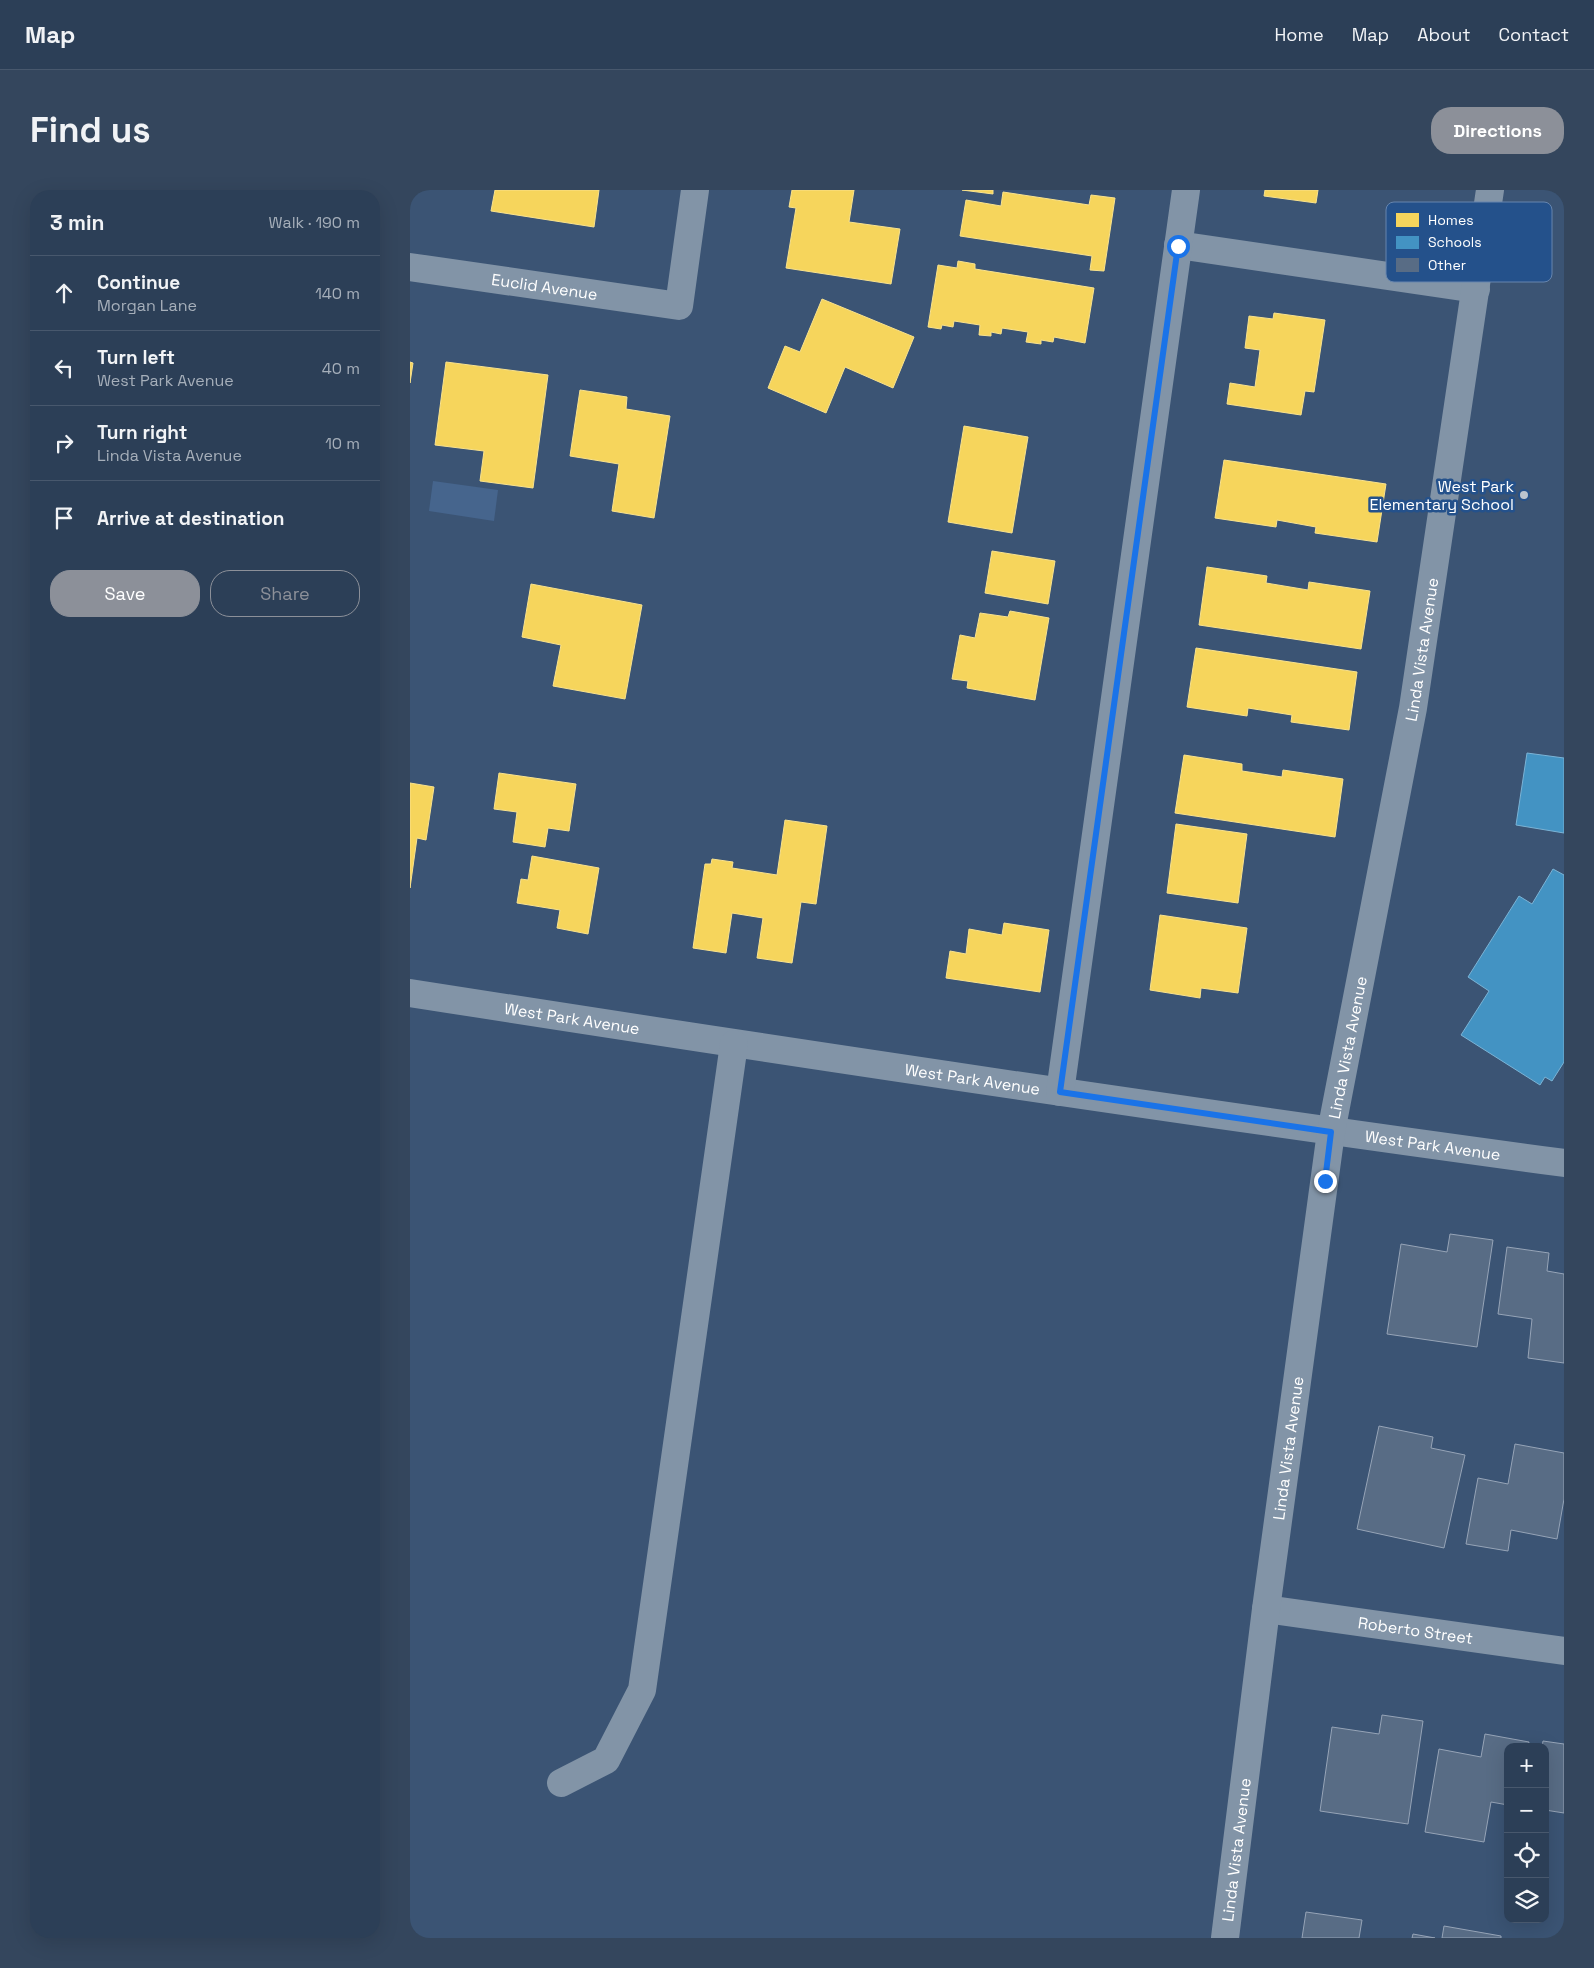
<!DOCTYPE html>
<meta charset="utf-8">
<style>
body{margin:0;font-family:"Space Grotesk",sans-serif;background:#34465d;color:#f1f3f6}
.controls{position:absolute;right:15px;bottom:15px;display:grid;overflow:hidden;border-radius:10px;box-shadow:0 5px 20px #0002}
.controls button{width:45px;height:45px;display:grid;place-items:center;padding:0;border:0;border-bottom:1px solid #48586d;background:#2c3f57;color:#f1f3f6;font:25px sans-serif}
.stop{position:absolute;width:15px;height:15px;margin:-11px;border:4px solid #1a73e8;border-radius:50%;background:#fff}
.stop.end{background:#1a73e8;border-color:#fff;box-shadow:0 1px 5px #0008}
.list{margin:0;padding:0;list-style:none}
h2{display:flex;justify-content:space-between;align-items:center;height:65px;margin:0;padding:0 20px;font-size:21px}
h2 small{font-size:16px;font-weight:400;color:#a6afba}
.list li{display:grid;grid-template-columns:32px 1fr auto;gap:15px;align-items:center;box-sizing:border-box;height:75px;padding:0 20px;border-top:1px solid #48586d}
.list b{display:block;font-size:19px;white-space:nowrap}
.list p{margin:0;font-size:16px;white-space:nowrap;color:#a6afba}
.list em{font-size:16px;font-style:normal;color:#a6afba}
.actions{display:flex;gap:10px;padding:15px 20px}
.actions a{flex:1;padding:11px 0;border:1px solid #8c9099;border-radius:20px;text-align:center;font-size:18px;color:#8c9099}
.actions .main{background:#8c9099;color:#fff}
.icon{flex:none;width:28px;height:28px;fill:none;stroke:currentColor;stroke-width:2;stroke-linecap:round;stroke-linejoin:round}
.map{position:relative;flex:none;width:1154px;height:1748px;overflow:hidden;border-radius:20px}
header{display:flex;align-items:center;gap:30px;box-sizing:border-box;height:70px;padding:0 25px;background:#2c3f57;border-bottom:1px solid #48586d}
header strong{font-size:24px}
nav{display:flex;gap:28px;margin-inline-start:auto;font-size:18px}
.intro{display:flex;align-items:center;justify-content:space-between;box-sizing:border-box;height:120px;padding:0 30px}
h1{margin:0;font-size:35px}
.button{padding:12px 22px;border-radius:20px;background:#8c9099;color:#fff;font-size:18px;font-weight:700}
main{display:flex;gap:30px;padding:0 30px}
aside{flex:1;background:#2c3f57;border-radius:20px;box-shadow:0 5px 20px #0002}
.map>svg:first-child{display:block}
</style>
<header>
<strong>Map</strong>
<nav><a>Home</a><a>Map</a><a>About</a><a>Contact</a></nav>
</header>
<div class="intro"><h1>Find us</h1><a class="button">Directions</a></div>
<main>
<aside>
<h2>3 min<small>Walk · 190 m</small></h2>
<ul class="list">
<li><svg class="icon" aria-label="ahead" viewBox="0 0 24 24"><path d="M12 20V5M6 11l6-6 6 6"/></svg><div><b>Continue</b><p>Morgan Lane</p></div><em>140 m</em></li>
<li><svg class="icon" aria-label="left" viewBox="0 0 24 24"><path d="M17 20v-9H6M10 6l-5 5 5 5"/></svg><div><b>Turn left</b><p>West Park Avenue</p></div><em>40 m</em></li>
<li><svg class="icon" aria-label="right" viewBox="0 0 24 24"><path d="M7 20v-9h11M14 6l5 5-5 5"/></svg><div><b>Turn right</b><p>Linda Vista Avenue</p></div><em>10 m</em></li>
<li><svg class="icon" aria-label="arrive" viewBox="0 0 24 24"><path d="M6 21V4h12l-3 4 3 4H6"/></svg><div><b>Arrive at destination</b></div></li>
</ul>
<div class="actions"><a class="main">Save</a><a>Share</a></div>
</aside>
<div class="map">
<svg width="1154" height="1748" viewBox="0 0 1154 1748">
<rect width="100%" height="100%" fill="#3b5474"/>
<polygon fill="#46658d" points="23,291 88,300 84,331 19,321"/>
<g fill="#f6d55c" stroke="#f9e28d">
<polygon points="85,0 189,0 184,37 81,21"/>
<polygon points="382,0 444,0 439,32 490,39 481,94 376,78 386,18 379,17"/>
<polygon points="552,0 583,0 583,4"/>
<polygon points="855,0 908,0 906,13 854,6"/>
<polygon points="593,2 679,15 681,5 705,8 694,81 680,80 682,66 550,46 556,10 591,16"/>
<polygon points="548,71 565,74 565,79 684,98 675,153 644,147 643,152 631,150 631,154 616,152 618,142 592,138 591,144 581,142 581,146 569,145 570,135 544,131 543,137 532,135 531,139 518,137 528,75 547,78"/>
<polygon points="412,109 504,147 483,198 435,177 416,223 358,198 375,156 390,162"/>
<polygon points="864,123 915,130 904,202 895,201 891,225 817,214 820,193 845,197 850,160 835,158 839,126 863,129"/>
<polygon points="0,172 3,173 0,193"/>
<polygon points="36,172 138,185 123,298 70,291 74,261 25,255"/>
<polygon points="170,200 217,207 216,219 260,226 244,328 202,321 209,274 160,266"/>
<polygon points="554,236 618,247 602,343 538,332"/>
<polygon points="814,270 976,294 967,352 905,343 906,337 867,330 866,337 805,328"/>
<polygon points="582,361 645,371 638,414 575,403"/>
<polygon points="797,377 857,386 856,393 898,400 899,392 960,401 951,459 789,435"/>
<polygon points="121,394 232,415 215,509 143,496 151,455 112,447"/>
<polygon points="600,421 639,428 625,510 557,498 558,491 542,489 550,445 565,448 570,423 598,427"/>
<polygon points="786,458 947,482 939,540 881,532 882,525 838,518 837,526 777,517"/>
<polygon points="774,565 832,574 832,581 872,587 873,580 933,589 925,647 765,623"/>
<polygon points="89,583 166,594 159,641 138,638 135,657 103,652 107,622 84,619"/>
<polygon points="0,593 24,597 16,650 7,648 0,698"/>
<polygon points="375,630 417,636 406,714 391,712 382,773 347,768 353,728 322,723 316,763 283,758 295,674 301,674 302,669 323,672 322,678 367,685"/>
<polygon points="766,634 837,644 828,713 757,703"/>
<polygon points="122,666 189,678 178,744 147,738 150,720 107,713 111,689 118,690"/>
<polygon points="750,725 837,738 828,803 791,798 790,808 740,800"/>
<polygon points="594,733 639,740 630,802 536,788 540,761 556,764 559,739 592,745"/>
</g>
<g fill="#4393c3" stroke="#7bb3d5">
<polygon points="1117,563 1154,568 1154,643 1106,635"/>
<polygon points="1143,679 1154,685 1154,872 1142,891 1135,887 1130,895 1051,845 1079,801 1058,787 1109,706 1122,714"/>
</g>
<g fill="#586c85" stroke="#96a4b7">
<polygon points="1040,1044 1083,1050 1067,1157 977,1144 991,1054 1037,1062"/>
<polygon points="1097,1057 1139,1063 1137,1081 1154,1084 1154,1173 1118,1168 1122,1129 1088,1124"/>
<polygon points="969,1236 1023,1247 1021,1258 1055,1265 1034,1358 947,1339"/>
<polygon points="1105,1254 1154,1263 1154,1309 1147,1349 1101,1340 1098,1361 1056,1354 1068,1288 1098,1294"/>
<polygon points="972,1525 1013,1531 998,1634 910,1621 922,1537 969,1544"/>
<polygon points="1075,1544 1119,1552 1118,1557 1098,1557 1098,1615 1081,1612 1074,1652 1015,1642 1029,1559 1071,1567"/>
<polygon points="1133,1551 1154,1554 1154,1623 1135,1620 1135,1557 1132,1557"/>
<polygon points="896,1722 952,1730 949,1748 892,1748"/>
<polygon points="1034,1736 1091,1746 1091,1748 1032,1748"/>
<polygon points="1003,1744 1025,1748 1002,1748"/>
</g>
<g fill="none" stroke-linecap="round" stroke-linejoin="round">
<g stroke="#8294a7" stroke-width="28">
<polyline points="768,55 1066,99"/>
<path id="s1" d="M0,77L269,116L285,0"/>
<path id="s2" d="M0,803C384,863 769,921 1154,973"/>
<polyline points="650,902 776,0"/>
<path id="s3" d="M856,1419L1154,1461"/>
<polyline points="151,1593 196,1570 232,1500 324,854"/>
<path id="s4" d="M815,1748L856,1419L921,942L1003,518L1080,0"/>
</g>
</g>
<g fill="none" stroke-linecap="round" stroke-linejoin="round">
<polyline stroke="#1a73e8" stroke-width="6" points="768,56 650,902 921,942 915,991"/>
</g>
<circle fill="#bac3ce" stroke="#24518b" stroke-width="2" cx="1114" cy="305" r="5"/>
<g text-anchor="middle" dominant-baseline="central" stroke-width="5" stroke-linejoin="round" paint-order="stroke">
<g font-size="16" fill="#fff" stroke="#24518b">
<text stroke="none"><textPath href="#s1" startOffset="136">Euclid Avenue</textPath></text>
<text stroke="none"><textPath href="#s4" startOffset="1304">Linda Vista Avenue</textPath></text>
<text stroke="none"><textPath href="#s2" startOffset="164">West Park Avenue</textPath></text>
<text stroke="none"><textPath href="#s4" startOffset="899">Linda Vista Avenue</textPath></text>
<text stroke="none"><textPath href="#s2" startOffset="569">West Park Avenue</textPath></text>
<text stroke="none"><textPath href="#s2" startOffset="1034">West Park Avenue</textPath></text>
<text stroke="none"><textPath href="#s4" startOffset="494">Linda Vista Avenue</textPath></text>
<text stroke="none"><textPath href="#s3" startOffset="151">Roberto Street</textPath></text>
<text stroke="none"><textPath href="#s4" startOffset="89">Linda Vista Avenue</textPath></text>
</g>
<g font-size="16" fill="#fff" stroke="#24518b" text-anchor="end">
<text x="1104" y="296">West Park<tspan x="1104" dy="18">Elementary School</tspan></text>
</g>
</g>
<rect x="976" y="12" width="166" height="80" rx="8" fill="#24518b" stroke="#6685ae" stroke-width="1"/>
<rect x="986" y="23" width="23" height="14" fill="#f6d55c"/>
<rect x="986" y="46" width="23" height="13" fill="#4393c3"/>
<rect x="986" y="68" width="23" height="14" fill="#586c85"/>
<g font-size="14" fill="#fff">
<text x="1018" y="35">Homes</text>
<text x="1018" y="57">Schools</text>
<text x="1018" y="80">Other</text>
</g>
</svg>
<div class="controls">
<button>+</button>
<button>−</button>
<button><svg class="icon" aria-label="locate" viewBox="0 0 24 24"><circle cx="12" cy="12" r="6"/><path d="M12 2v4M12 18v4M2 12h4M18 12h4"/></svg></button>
<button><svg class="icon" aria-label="layers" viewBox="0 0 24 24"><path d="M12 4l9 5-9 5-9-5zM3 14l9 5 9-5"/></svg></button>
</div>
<div class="stop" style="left:768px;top:56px"></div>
<div class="stop end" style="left:915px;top:991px"></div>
</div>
</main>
